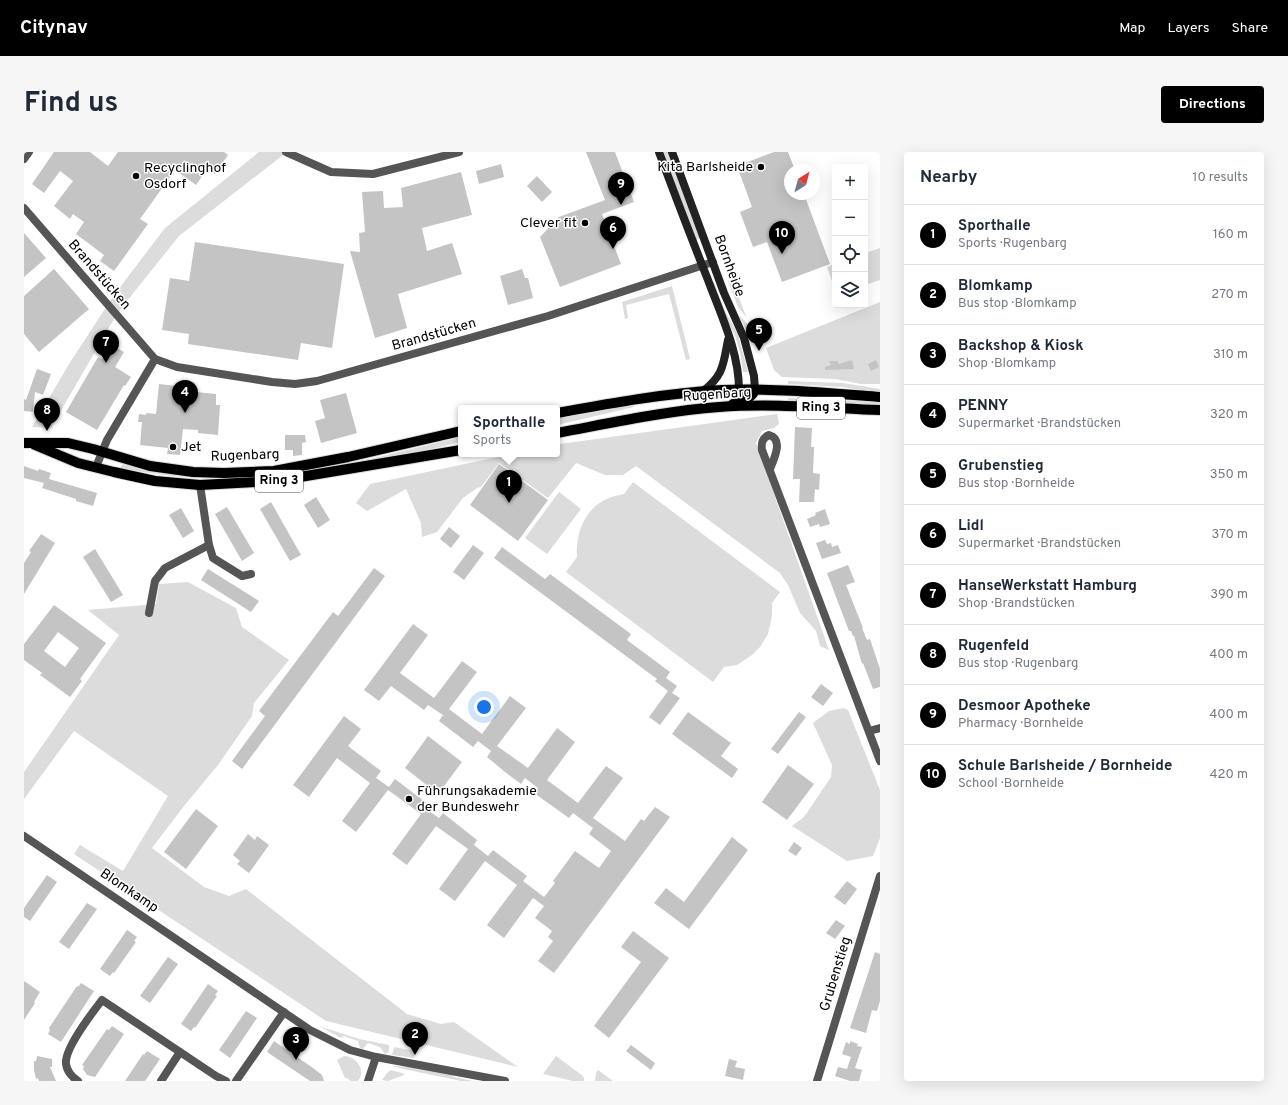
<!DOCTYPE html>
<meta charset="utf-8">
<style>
body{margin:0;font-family:Overpass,sans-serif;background:#f6f6f7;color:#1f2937}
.controls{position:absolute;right:12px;top:12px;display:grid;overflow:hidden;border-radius:4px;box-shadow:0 4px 16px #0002}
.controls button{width:36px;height:36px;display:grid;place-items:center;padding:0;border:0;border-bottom:1px solid #e0e1e3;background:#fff;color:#1f2937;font:20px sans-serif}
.compass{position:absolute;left:760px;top:12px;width:36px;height:36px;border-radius:50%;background:#fff;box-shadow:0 4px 16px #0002;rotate:36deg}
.you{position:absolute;left:460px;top:555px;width:14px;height:14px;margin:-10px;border:3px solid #fff;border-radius:50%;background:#1a73e8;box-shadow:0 0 0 6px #1a73e833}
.badge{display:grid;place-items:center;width:26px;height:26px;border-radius:50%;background:#000;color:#fff;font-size:13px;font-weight:700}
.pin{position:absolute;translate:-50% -33px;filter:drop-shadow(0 1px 2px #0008)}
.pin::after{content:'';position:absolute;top:21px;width:14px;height:12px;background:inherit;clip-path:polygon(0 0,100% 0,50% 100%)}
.popup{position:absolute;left:434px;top:253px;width:102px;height:52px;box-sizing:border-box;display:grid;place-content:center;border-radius:4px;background:#fff;filter:drop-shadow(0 1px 3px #0005);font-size:13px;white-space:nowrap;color:#747a83}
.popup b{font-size:15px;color:#1f2937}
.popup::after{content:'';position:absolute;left:50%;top:100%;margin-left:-8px;border:8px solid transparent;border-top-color:#fff}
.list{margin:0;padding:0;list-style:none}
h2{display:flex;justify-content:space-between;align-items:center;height:52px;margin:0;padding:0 16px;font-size:17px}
h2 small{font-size:13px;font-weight:400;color:#747a83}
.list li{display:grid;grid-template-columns:26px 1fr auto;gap:12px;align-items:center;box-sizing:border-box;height:60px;padding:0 16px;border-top:1px solid #e0e1e3}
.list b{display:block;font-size:15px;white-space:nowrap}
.list p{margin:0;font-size:13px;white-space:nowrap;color:#747a83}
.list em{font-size:13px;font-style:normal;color:#747a83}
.icon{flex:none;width:22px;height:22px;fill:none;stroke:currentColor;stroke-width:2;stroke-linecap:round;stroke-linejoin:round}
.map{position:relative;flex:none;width:856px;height:929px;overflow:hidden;border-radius:4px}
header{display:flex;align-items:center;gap:24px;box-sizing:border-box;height:56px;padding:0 20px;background:#000;color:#fff}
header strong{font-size:19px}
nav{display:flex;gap:22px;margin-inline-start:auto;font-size:14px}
.intro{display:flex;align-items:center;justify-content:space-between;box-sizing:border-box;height:96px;padding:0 24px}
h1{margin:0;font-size:28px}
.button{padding:10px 18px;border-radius:4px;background:#000;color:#fff;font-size:14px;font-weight:700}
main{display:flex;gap:24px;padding:0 24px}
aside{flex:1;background:#fff;border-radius:4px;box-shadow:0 4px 16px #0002}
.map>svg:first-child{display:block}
</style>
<header>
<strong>Citynav</strong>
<nav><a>Map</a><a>Layers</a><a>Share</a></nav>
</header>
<div class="intro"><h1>Find us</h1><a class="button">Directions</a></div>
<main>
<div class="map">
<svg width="856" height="929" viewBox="0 0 856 929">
<rect width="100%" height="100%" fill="#fff"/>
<g fill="#dcdcdc">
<polygon points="235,0 263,0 155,84 99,154 87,172 27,276 8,275 45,212 90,143 141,76"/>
<polygon points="639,0 645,0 677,86 672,88"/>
<polygon points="856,96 856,128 841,133 841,101"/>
<polygon points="811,112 811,138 803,115"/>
<polygon points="708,128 722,164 722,165 714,155 704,129"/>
<polygon points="688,130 690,130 701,159 714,182 724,220 719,220 716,200 711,184 699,160"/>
<polygon points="648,134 666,207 662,208 645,142 602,153 604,166 601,167 598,150"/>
<polygon points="856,150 856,232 837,232 811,227 758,225 750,218 742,196"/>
<path d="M715,164H716C723,171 728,177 732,186L727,188Z"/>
<polygon points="764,229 819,231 856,237 856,241 819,235 764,232"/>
<polygon points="764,246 856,250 856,254 764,250"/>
<polygon points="609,253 610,255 533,273 533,266"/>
<polygon points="753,262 755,272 750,276 738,279 732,291 805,498 796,494 792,479 776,461 764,433 756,421 612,314 599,323 581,323 552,311 524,346 475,311 457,335 453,336 439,346 413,380 398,385 397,371 382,337 343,359 332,351 346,332 488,302 533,302 533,293 536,292"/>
<polygon points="437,285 437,290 377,304 313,314 346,307"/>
<path d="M99,312L125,318L214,324V326C174,327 136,324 96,316Z"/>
<path d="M609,330L756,440L748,451V464L744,482L736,495L728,503L713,513L700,515L689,530L542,420L553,405C551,382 561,355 585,346C589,344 595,343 600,342Z"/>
<polygon points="535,340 557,357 523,402 501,386"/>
<polygon points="164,430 212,456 218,475 265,508 230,551 228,564 194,613 160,654 128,696 180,735 205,744 222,737 383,862 417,872 430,870 494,915 302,869 50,702 56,693 99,719 144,644 50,579 0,647 0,620 95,483 64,458 132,452 135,432"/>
<polygon points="820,556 824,558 856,638 856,686 849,704 823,709 768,674 780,665 807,625 808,613 789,571 805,559"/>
<polygon points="295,874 335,887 365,893 365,900 361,902 356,895 344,891 339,897 336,896 334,889 320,884 317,886"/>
<polygon points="370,895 392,899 390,906 368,903"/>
<path d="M320,904C332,904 343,919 334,929H327L323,926H321L313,908Z"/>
<polygon points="532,904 559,924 560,926 560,929 549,929 519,922"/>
<polygon points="370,914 385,915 427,922 430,925 449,929 437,929 370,915"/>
<polygon points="367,918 381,922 380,923 364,929 358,928 363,921"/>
<polygon points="574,918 589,929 571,929 572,921"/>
</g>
<g fill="#c4c4c4" fill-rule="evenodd">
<polygon points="30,0 66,0 84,14 94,0 200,0 204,3 191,22 183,17 172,33 151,18 116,67 124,72 90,119 76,109 80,103 52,82 60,70 49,62 46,67 30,54 49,29 36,19 20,41 8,32"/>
<polygon points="562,0 591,0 610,50 578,62 597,112 536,135 516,85 535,65 581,48"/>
<polygon points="750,0 764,0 771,18 766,18 766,42 780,42 806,112 758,130 743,90 729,95 716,60 728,55 713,14"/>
<polygon points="477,12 480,25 455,32 452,19"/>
<polygon points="437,20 448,63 398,76 403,99 428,91 438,122 374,142 383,176 351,186 326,99 336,100 335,81 341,80 338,40 359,39 360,56 379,55 377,36"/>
<polygon points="513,24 528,40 518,50 503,34"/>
<polygon points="0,81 22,106 0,125"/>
<polygon points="171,90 320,112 308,196 277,191 274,208 164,192 165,182 138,178 146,126 165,129"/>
<polygon points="30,117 65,157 15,200 0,182 0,144"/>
<polygon points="498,117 501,126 504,126 509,146 484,153 476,124"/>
<polygon points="88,184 94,188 90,194 84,191"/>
<polygon points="86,192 100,200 91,215 107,225 101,234 100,233 73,278 42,260 74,205 78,207"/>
<polygon points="828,208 830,217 801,218 801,215 807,213 805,209 814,209 814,212"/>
<polygon points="852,208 855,215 847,219 844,212"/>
<polygon points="13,217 27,222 19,243 11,240 9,260 0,259 0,247 2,248"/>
<polygon points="135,232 152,234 152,238 192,242 192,253 196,253 194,283 174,281 174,278 159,277 156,303 143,302 144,296 116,293 118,270 114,270 115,262 122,263 122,261 132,262"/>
<polygon points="322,241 333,281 297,291 291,269 301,266 296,248"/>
<polygon points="771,275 788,276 787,295 790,295 789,321 796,322 795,338 791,337 790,350 775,350 776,327 769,327"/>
<polygon points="261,283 281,283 282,290 278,291 278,303 269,304 269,298 261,298"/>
<polygon points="475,312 524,348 494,389 446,353"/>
<polygon points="0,314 14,319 15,317 27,321 25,327 73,341 69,354 52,349 52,347 18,336 20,331 0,326"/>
<polygon points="292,345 306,368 294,376 280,353"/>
<polygon points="247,350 277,403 266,409 236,357"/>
<polygon points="203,355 230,401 218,409 191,362"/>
<polygon points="157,356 170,379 159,386 145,363"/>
<polygon points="801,357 806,372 796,375 795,372 786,375 783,367 792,363 791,361"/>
<polygon points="425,375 436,384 427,396 416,387"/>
<polygon points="17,382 31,391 0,442 0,411 7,400 5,399"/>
<polygon points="801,388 803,392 807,391 808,395 814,393 817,401 798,407 792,391"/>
<polygon points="449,393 460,401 440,428 429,420"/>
<polygon points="478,395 521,427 526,422 607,482 603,488 646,520 642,526 653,534 648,541 656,546 636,573 625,565 644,539 631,529 633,527 470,406"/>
<polygon points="71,397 99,443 87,450 59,405"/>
<polygon points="824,413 831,430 822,433 839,476 838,476 843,488 846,487 856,517 856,535 849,537 839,511 838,512 830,484 829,484 827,479 825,479 803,421"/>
<polygon points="350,416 361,424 218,617 208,609 241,564 235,559 309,460 314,464"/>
<polygon points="184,417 235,449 227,460 177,428"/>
<path d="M30,453L82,491L56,527L58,529L46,545L16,523L18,521L0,508V492ZM34,480L55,496L41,515L20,499Z"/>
<polygon points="389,472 404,483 376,521 410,546 438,509 453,520 425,557 458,582 486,544 502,556 473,594 504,616 533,576 551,590 523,628 554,651 582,614 599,626 569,666 601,689 617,667 620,669 631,655 646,665 530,821 514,809 529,789 524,785 528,779 511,766 520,754 509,746 480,786 463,773 493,733 461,709 431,749 415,737 444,697 412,674 383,713 368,702 397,662 364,638 332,680 318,669 346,631 313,606 285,645 269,633 320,564 337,577 324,594 357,619 352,626 365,635 371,627 405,653 402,657 415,666 419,661 453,688 450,693 464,704 469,698 503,724 499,729 520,745 531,731 529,729 551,699 575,716 587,699 565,682 569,676 549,661 545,666 510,641 514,636 501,626 497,632 481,620 463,605 467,599 454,589 449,595 415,569 419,563 404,553 400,558 367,534 355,549 340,538"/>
<polygon points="797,532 809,541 799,554 787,545"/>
<polygon points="664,560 707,591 697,604 714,617 708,626 648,582"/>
<polygon points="775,560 782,565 754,602 747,597"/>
<polygon points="404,584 438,610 414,642 381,616"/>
<polygon points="764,613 790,632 763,668 738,650"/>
<polygon points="172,657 194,674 162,717 140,700"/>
<polygon points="224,682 231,688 233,684 245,693 225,721 213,712 216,709 209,703"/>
<polygon points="708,685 724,698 665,777 630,751 642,736 660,750"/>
<polygon points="770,690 778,696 772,704 764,699"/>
<polygon points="23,723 33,730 6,769 0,765 0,756"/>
<polygon points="823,729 833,737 821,753 810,745"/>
<polygon points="63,751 73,757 45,797 35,790"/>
<polygon points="812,768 821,774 811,787 802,781"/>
<polygon points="103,778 113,785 110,789 112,790 90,821 89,820 86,824 76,817"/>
<polygon points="609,779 645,806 585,886 570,874 617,810 597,795"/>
<polygon points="851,800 856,802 856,849 853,859 848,858 842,881 826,876"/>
<polygon points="144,805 154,812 126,851 116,844"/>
<polygon points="0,829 16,840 10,850 11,851 0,868"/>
<polygon points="57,831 70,839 37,890 24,882 26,878 25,876 53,834 54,835"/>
<polygon points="184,832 194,839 191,843 193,844 171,876 170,875 167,879 157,872"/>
<polygon points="222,859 233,866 206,906 195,898"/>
<polygon points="88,874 100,882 71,925 63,923 59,917 60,914 58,913 83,877 85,878"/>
<polygon points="250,889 289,916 298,923 300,929 286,929 243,900"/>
<polygon points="826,889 834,892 833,894 838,895 831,916 838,918 835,929 826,929 811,924 814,915 823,917 827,905 818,902 822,890 826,892"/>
<polygon points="607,893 631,911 627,918 602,899"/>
<polygon points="123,899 136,907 121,929 101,929 119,902 120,903"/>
<polygon points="13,904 28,907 28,915 26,915 32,929 15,929 14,926 12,927 10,918 10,909 12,909"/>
<polygon points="705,907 713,909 711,915 721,917 719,928 701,924"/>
</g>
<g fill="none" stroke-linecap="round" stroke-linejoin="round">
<defs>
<g id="primary">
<path d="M709,252C718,249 727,247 731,238"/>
<path d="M533,261C588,251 643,241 698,238C751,236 804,241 856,245"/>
<path d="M533,281C587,271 641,259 695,255C748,251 803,256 856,258"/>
<polyline points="0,291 44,291 69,297 126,314 169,320 200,321 250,319 324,305 437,279"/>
<polyline points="11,293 54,311 90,320 131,329 176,333 252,329 437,298"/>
</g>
</defs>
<use href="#primary" stroke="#dbdbdb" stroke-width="12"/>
<g stroke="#555" stroke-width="8">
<polyline points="262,0 307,20 349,22 435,0"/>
<polyline points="0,7 5,0"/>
<polyline points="0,56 131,207 153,215 248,230 271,232 293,229 524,164 689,110"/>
<polyline points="72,315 83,288 131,207"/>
<path d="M746,317C750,307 760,287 745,283C738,286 737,291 738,298L856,609"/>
<polyline points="176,333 185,393 189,406 218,424 227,422"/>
<polyline points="125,461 131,429 141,416 185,393"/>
<polyline points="845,579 856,576"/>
<polyline points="0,684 286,878 326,898 352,905 481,929"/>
<path d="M54,929C48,925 43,920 42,912C40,897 68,861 78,848L192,924L202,929"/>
<polyline points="137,929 156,900"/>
<polyline points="212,929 260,860"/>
<polyline points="344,929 352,905"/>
<polyline points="793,929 856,724"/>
</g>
<g stroke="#222" stroke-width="8">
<path d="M635,0C651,43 667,85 684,128C697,163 715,200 715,238"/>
<polyline points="648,0 700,141 720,186 730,224 731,238"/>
<path d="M678,240C700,223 699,213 704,188"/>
</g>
<use href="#primary" stroke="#000" stroke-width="10"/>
</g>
<g fill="#000" stroke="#fff" stroke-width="1.5">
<circle cx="737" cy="15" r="4"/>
<circle cx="112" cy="24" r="4"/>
<circle cx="561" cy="71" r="4"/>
<circle cx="149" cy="295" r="4"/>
<circle cx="385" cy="647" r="4"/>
</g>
<g text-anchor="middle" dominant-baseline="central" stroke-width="3" stroke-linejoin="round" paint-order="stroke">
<g fill="#fff" stroke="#4c4c4c" stroke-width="1">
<rect x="773" y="245" width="48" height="22" rx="3"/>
<rect x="231" y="318" width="48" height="22" rx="3"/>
</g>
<g font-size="13" font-weight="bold" fill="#000">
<text x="797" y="256">Ring 3</text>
<text x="255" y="329">Ring 3</text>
</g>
<g font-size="14" fill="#000" stroke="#fff" text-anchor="start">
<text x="729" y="15" text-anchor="end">Kita Barlsheide</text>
<text x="120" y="16">Recyclinghof<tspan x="120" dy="16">Osdorf</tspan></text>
<text x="553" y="71" text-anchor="end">Clever fit</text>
<text x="157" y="295">Jet</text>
<text x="393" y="639">Führungsakademie<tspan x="393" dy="16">der Bundeswehr</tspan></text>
</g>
<g font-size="14" fill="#000" stroke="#fff">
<text transform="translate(705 114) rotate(70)">Bornheide</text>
<text transform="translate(75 123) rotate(49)">Brandstücken</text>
<text transform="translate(410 183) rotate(-16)">Brandstücken</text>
<text transform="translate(693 243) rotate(-4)">Rugenbarg</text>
<text transform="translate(221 304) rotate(-2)">Rugenbarg</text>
<text transform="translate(105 739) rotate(34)">Blomkamp</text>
<text transform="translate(812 822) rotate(-73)">Grubenstieg</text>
</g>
</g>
</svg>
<div class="controls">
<button>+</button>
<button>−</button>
<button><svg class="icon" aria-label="locate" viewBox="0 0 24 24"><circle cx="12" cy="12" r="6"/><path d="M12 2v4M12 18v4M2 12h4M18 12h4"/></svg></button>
<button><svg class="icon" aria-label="layers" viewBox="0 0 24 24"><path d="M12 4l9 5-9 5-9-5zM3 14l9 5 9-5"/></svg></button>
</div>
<svg class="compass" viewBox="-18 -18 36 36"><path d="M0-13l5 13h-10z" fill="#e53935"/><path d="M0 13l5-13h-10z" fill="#747a83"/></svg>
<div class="you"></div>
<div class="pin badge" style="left:485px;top:351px">1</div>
<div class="popup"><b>Sporthalle</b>Sports</div>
<div class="pin badge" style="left:391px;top:903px">2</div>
<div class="pin badge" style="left:272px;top:908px">3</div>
<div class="pin badge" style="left:161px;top:261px">4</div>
<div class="pin badge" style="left:735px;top:199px">5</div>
<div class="pin badge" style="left:589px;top:97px">6</div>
<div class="pin badge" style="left:82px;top:211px">7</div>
<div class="pin badge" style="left:23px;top:279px">8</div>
<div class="pin badge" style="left:597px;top:53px">9</div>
<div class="pin badge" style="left:758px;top:102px">10</div>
</div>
<aside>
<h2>Nearby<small>10 results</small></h2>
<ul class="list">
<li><span class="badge">1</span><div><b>Sporthalle</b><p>Sports · Rugenbarg</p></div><em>160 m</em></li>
<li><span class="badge">2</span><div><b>Blomkamp</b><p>Bus stop · Blomkamp</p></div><em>270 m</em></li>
<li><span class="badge">3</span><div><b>Backshop &amp; Kiosk</b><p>Shop · Blomkamp</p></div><em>310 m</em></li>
<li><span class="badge">4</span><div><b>PENNY</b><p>Supermarket · Brandstücken</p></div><em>320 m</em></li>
<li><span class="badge">5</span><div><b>Grubenstieg</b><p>Bus stop · Bornheide</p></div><em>350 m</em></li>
<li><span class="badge">6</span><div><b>Lidl</b><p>Supermarket · Brandstücken</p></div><em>370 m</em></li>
<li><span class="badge">7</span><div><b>HanseWerkstatt Hamburg</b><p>Shop · Brandstücken</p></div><em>390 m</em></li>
<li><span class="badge">8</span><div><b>Rugenfeld</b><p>Bus stop · Rugenbarg</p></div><em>400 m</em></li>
<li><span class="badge">9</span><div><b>Desmoor Apotheke</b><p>Pharmacy · Bornheide</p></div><em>400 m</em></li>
<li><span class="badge">10</span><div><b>Schule Barlsheide / Bornheide</b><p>School · Bornheide</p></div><em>420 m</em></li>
</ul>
</aside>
</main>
